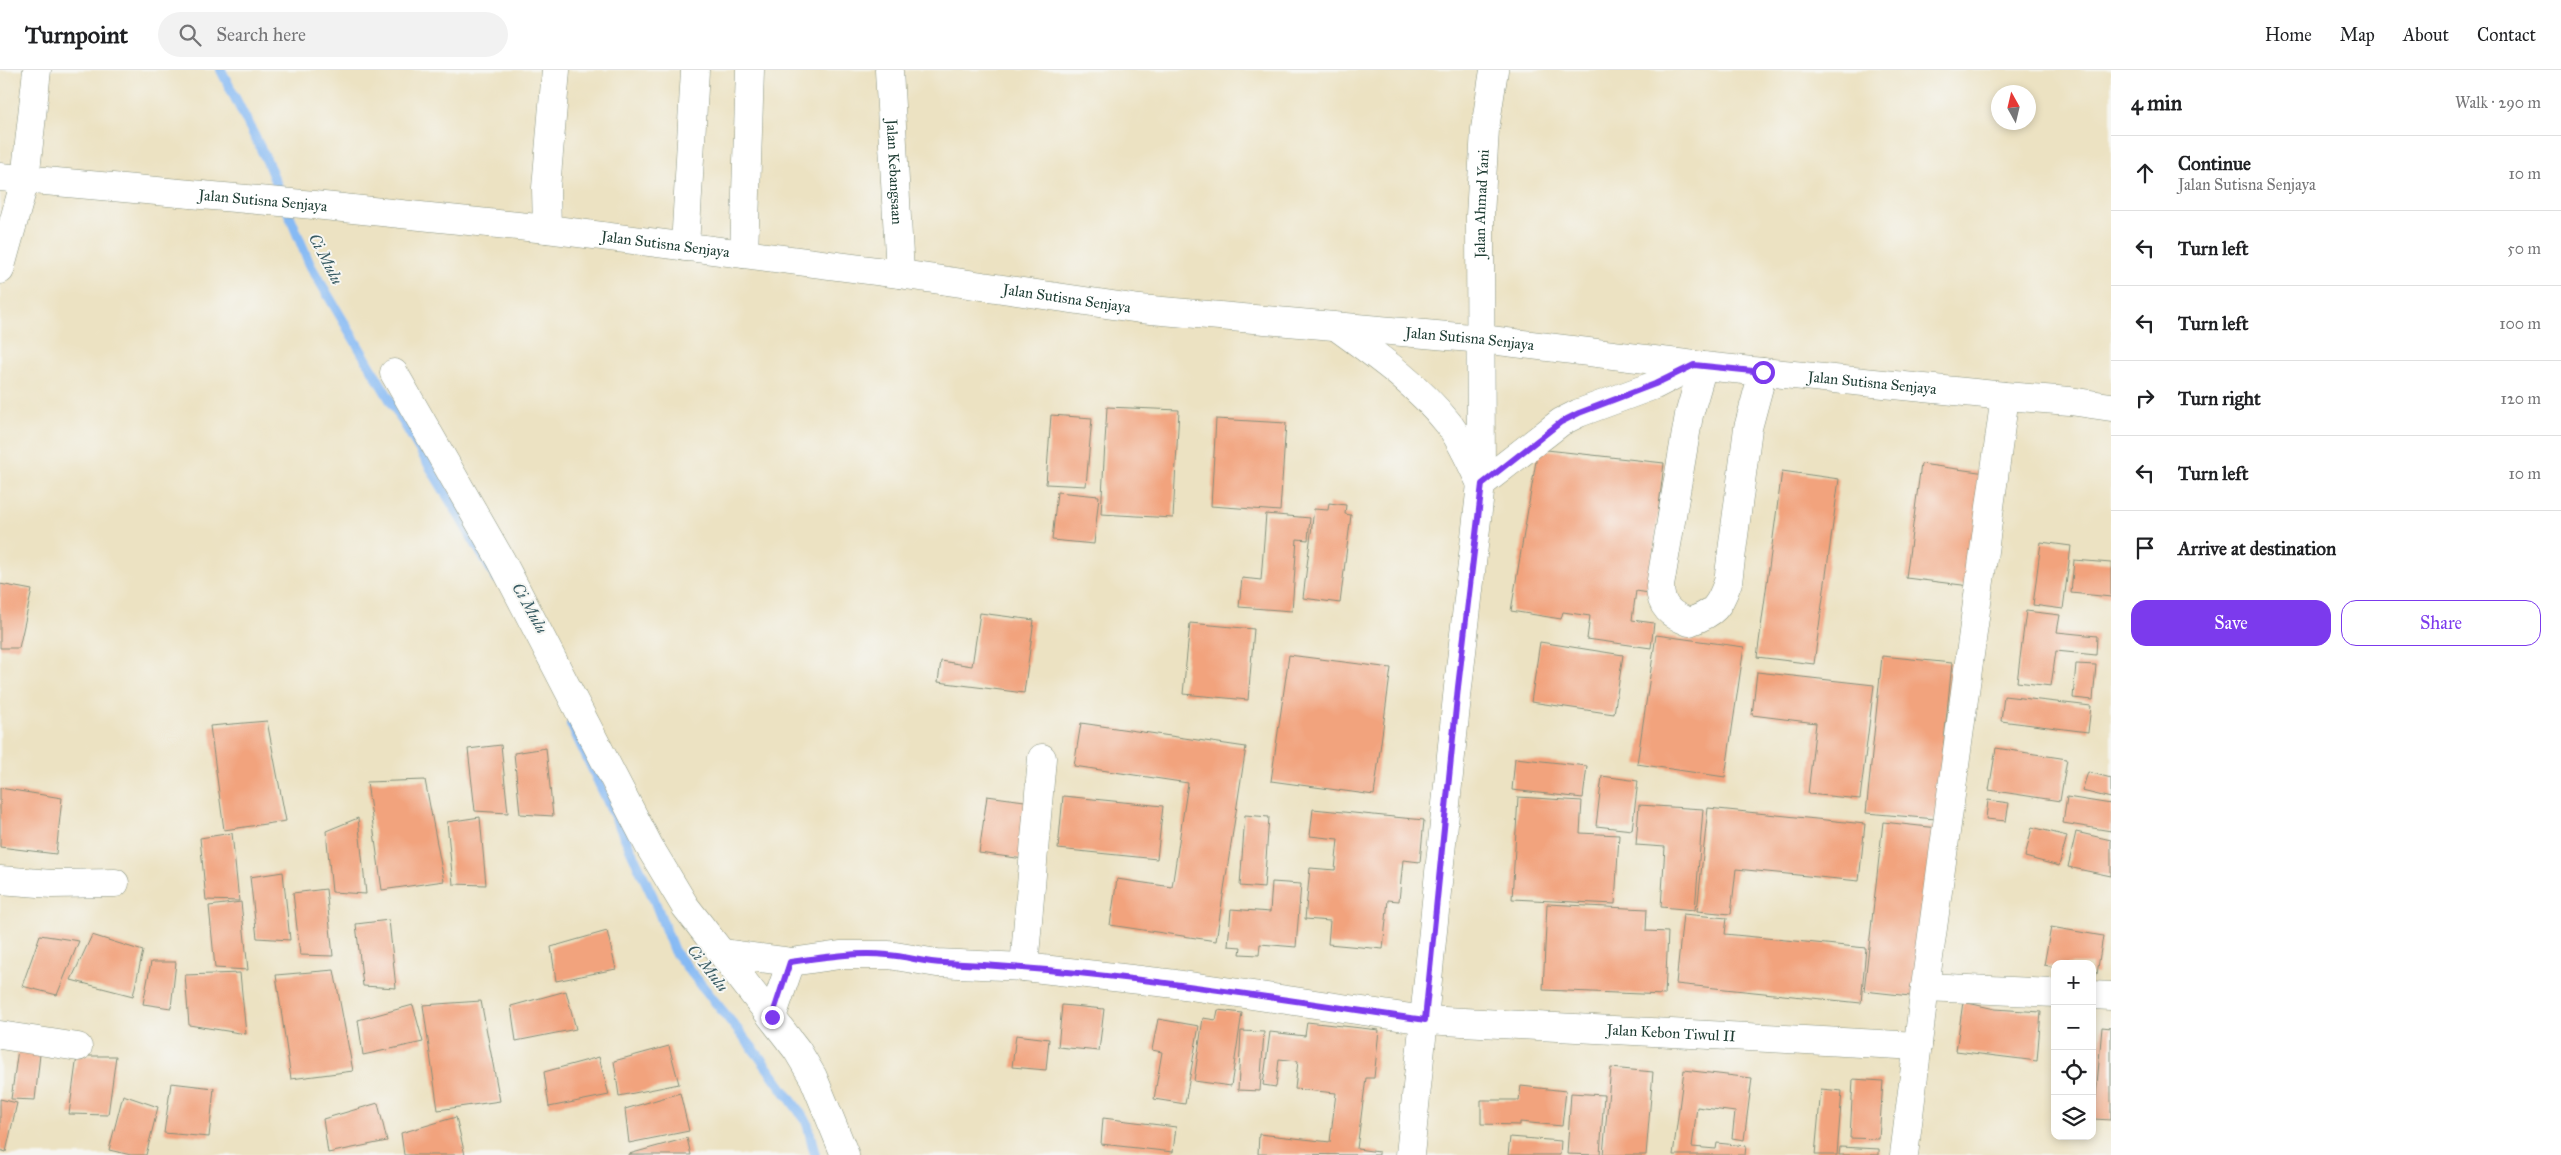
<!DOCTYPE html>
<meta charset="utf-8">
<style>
body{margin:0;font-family:"IM FELL Great Primer",serif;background:#f2f2f2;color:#202124}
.controls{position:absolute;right:15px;bottom:15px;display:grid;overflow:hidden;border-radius:10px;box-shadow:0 2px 8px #0003}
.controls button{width:45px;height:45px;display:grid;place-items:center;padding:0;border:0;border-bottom:1px solid #e0e0e0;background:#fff;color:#202124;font:25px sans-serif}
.compass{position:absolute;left:1991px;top:15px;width:45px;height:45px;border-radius:50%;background:#fff;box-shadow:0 2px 8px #0003;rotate:352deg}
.stop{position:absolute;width:15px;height:15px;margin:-11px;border:4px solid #7c3aed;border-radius:50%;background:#fff}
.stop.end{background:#7c3aed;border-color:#fff;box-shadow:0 1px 5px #0008}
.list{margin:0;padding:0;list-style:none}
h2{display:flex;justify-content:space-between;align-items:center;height:65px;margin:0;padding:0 20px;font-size:21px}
h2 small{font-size:16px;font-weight:400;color:#757577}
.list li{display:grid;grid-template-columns:32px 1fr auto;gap:15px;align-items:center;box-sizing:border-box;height:75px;padding:0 20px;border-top:1px solid #e0e0e0}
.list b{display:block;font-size:19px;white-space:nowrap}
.list p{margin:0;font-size:16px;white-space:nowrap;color:#757577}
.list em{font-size:16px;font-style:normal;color:#757577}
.actions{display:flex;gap:10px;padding:15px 20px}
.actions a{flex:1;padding:11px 0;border:1px solid #7c3aed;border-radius:15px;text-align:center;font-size:18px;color:#7c3aed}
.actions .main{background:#7c3aed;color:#fff}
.icon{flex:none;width:28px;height:28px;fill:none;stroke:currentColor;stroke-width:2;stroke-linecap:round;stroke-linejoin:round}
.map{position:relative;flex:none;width:2111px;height:1085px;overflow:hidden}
header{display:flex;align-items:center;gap:30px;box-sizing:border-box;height:70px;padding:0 25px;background:#fff;border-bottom:1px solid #e0e0e0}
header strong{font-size:24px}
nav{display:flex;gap:28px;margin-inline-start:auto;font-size:18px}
.search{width:350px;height:45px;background:#f2f2f2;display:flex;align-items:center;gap:12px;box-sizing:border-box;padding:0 18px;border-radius:28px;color:#757577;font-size:19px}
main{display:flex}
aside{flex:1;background:#fff}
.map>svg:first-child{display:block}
</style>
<header>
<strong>Turnpoint</strong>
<div class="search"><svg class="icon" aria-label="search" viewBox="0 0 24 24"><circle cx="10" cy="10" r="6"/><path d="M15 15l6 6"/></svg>Search here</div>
<nav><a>Home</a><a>Map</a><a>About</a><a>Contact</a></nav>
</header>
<main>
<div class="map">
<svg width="2111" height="1085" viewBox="0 0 2111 1085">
<rect width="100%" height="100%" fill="#f6f6f2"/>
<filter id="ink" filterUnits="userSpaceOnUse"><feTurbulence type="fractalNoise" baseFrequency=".02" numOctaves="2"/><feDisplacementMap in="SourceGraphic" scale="10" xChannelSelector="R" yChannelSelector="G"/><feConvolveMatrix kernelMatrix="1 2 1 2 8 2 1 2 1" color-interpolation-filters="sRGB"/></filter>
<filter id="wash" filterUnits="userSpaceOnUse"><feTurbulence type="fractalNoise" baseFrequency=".0096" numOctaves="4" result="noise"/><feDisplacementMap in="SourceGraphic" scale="20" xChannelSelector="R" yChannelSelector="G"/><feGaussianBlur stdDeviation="1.12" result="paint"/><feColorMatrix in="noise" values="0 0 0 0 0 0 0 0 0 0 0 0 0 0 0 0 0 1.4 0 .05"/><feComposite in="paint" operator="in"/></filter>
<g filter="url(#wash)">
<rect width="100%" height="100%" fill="#ece2c2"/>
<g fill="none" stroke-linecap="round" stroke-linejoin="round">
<g stroke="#86baf4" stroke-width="10">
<polyline points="221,0 267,91 310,195 496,508"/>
<polyline points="571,654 653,827 674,881 758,985 807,1052 815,1085"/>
</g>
</g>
<g id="blocks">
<g fill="#f2a37d">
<polygon points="1107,337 1179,340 1173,448 1101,444"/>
<polygon points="1051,345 1092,348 1086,416 1046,414"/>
<polygon points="1216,349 1286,353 1280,441 1211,436"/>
<polygon points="1538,379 1664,393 1649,523 1636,521 1632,550 1654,553 1651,578 1587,569 1590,546 1563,542 1561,549 1511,541"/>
<polygon points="1921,394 1986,403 1970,516 1906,508"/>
<polygon points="1782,401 1839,409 1814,594 1757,587"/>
<polygon points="1057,422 1099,426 1094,474 1052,470"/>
<polygon points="1329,433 1346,435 1345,444 1351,445 1340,533 1303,528 1314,439 1328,440"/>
<polygon points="1266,444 1310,448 1308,470 1297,469 1292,541 1239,537 1242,508 1261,510"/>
<polygon points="2041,472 2071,476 2063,539 2033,535"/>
<polygon points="2074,490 2111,493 2111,527 2071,523"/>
<polygon points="0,514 32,520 19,578 0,578"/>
<polygon points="2026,541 2060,545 2057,562 2097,566 2096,585 2056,581 2051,616 2017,612"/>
<polygon points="980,543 1034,550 1024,623 938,612 941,591 972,596"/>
<polygon points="1190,553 1254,559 1248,630 1183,624"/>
<polygon points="1656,565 1744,577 1725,707 1637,694"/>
<polygon points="1540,572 1623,585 1614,644 1531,632"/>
<polygon points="1289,585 1391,598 1374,725 1271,711"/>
<polygon points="1882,586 1952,593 1936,749 1866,743"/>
<polygon points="2076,594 2096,595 2093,630 2073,628"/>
<polygon points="1757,602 1874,615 1860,729 1808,724 1816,653 1752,645"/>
<polygon points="2004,626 2091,636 2088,662 2001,651"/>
<polygon points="267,651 286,751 224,760 210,656"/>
<polygon points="1081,653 1246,677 1216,871 1110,855 1117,809 1172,817 1188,713 1074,696"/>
<polygon points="501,675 508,743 475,741 468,679"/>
<polygon points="546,678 553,746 520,744 514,683"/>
<polygon points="1996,678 2067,689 2060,731 1989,720"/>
<polygon points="1515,688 1587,696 1583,728 1512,720"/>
<polygon points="2088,702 2111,708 2111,728 2082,721"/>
<polygon points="1602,706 1638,711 1632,760 1596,756"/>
<polygon points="425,710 444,811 382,820 367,712"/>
<polygon points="0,718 62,728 56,784 0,777"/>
<polygon points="987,726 1032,732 1024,789 979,783"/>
<polygon points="1063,726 1163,736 1157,789 1058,779"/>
<polygon points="1518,727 1582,731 1580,763 1619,765 1615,834 1512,829"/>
<polygon points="2067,727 2111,734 2111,761 2063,753"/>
<polygon points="1988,730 2009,733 2006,751 1986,749"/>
<polygon points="1639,735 1703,739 1695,840 1661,837 1665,777 1636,775"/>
<polygon points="1708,738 1865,754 1859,811 1736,799 1731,844 1697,841"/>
<polygon points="1313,739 1424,750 1420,792 1403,790 1399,831 1388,830 1383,879 1328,874 1330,851 1305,849 1310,798 1335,800 1338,769 1310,766"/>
<polygon points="1245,745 1269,747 1264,818 1240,816"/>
<polygon points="480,747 486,815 453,814 447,752"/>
<polygon points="358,748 366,824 332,822 326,761"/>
<polygon points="1883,752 1938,758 1919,927 1864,921"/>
<polygon points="2032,757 2067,766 2059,796 2025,787"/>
<polygon points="2076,762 2111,770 2111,806 2068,797"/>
<polygon points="232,763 239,831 206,830 200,768"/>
<polygon points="283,802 290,870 257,868 250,807"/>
<polygon points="1272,812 1301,814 1296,877 1260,874 1259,885 1240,884 1241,877 1228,876 1231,839 1270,842"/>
<polygon points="326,819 333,886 300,885 293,823"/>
<polygon points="241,832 248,900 215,898 209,836"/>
<polygon points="1547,834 1647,839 1646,861 1668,862 1665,925 1543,920"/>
<polygon points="1683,844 1727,848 1725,864 1866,878 1861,933 1676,914"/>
<polygon points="389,850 396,918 363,916 356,854"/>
<polygon points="2051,857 2103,866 2097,904 2092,903 2092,894 2055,894 2055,897 2044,895"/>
<polygon points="607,861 616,899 556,911 551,877"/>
<polygon points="40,865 79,871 57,925 22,916"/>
<polygon points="92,865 143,881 133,926 71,910"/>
<polygon points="151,892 176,892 171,938 143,934"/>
<polygon points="334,900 353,1001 291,1009 276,905"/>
<polygon points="240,903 246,964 189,955 185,905"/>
<polygon points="566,921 576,959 516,971 511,936"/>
<polygon points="481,931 500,1031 438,1040 423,935"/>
<polygon points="1963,932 1995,939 2041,942 2037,991 1956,981"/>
<polygon points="413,935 423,972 363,985 358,950"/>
<polygon points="1062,935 1104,939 1099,981 1058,977"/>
<polygon points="1218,940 1242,943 1231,1016 1194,1011 1203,948 1216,950"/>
<polygon points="1158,949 1199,956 1185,1034 1154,1029 1162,982 1152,980"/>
<polygon points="1307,952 1379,960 1374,1008 1366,1008 1357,1079 1379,1082 1379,1085 1258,1084 1259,1064 1330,1072 1336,1023 1295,1019 1298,991 1279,989 1276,1017 1263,1015 1270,962 1305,966"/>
<polygon points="2102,957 2111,958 2111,1050 2094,1049"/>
<polygon points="1241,961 1264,962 1260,1021 1238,1020"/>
<polygon points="1016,965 1049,969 1046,1000 1012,997"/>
<polygon points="19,972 41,975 35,1030 11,1029"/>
<polygon points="669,976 679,1014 619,1026 614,991"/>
<polygon points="77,986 116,986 108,1045 69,1044"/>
<polygon points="599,987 609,1025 549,1037 544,1002"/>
<polygon points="1611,998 1653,1002 1646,1085 1603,1085"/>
<polygon points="1684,1000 1752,1008 1744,1070 1732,1068 1735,1042 1697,1037 1692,1077 1716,1079 1717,1073 1746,1076 1745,1085 1673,1085"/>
<polygon points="1853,1009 1883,1011 1879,1069 1850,1068"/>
<polygon points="171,1013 214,1018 209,1067 164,1063"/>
<polygon points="1521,1016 1566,1021 1562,1056 1520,1052 1520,1055 1481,1054 1481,1030 1519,1030"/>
<polygon points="1821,1019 1842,1021 1837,1085 1815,1085"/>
<polygon points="680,1023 689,1061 629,1073 625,1039"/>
<polygon points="1571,1023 1604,1025 1600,1085 1567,1084"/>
<polygon points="123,1025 158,1037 146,1085 131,1085 109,1080"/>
<polygon points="0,1029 17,1033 6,1082 0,1080"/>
<polygon points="378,1033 387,1071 328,1083 323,1049"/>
<polygon points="456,1047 465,1085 404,1085 401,1063"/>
<polygon points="1103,1048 1176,1057 1173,1082 1101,1074"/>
<polygon points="1510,1067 1561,1071 1560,1085 1508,1085"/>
<polygon points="687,1068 691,1085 629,1085 629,1084"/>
<polygon points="1840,1077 1879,1079 1879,1085 1839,1085"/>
</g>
</g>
</g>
<g filter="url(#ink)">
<use href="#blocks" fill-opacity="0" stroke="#86907b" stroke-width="1"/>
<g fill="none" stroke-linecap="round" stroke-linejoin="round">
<defs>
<g id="minor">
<path id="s1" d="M889,0L900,204"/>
<polyline points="25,110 37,0"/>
<polyline points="547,159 546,118 556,0"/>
<polyline points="685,177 695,0"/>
<polyline points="744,184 750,0"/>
<path d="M1703,296L1689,345L1660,516C1660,537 1671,545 1689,552C1715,543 1719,537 1728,512L1748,358L1763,302"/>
<polyline points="394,303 501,490 649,776 685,836 797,980 813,1007 845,1085"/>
<polyline points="0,810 52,814 115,813"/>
<path id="s2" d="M722,883L791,892L840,885H889L937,893L1024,897L1176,914L1425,950L1918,976"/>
<polyline points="1024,897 1042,688"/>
<polyline points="1925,917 2055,923"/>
<polyline points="2092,925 2111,926"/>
<polyline points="772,947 791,892"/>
<polyline points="0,965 78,977"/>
<path id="s3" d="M1410,1085L1458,617L1481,414L1480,146L1485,59L1494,0"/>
<polyline points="1904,1085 1925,917 2005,326"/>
</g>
<g id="major">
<path id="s4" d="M0,107L314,135L547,159L900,204L1140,239L1482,269L1703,296L2005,326L2070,331L2111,337"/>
<polyline points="0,200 25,110"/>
<path d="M1337,257C1377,286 1417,314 1448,353C1462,371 1471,394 1481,414L1561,352L1579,343L1655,315L1694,295"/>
</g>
</defs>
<use href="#minor" stroke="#86907b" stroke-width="29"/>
<use href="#major" stroke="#86907b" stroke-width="29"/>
<use href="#minor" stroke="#fff" stroke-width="28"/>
<use href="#major" stroke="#fff" stroke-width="28"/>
</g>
</g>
<g fill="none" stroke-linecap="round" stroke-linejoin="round" filter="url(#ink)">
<path stroke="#7c3aed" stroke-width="6" d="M772,947L790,892C823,887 855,882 888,885C907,886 925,893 944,893C1106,900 1265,927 1425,950L1458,617L1482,414L1561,352L1579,343L1655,314L1694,295L1763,302"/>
</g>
<g text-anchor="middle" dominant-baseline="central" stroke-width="4" stroke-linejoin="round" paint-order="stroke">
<g font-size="15" fill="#1f3d34" stroke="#f6f6f2">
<text stroke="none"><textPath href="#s1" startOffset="102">Jalan Kebangsaan</textPath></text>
<text stroke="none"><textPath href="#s4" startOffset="264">Jalan Sutisna Senjaya</textPath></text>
<text stroke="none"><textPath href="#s3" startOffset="955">Jalan Ahmad Yani</textPath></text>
<text stroke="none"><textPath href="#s4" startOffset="669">Jalan Sutisna Senjaya</textPath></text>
<text stroke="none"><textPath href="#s4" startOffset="1074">Jalan Sutisna Senjaya</textPath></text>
<text stroke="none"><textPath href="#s4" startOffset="1479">Jalan Sutisna Senjaya</textPath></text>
<text stroke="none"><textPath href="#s4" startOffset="1884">Jalan Sutisna Senjaya</textPath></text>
<text stroke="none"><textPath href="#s2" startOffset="955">Jalan Kebon Tiwul II</textPath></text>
</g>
<g font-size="16" font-style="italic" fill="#395c64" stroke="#f6f6f2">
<text transform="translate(326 189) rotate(63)">Ci Mulu</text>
<text transform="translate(530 538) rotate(61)">Ci Mulu</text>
<text transform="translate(708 898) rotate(52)">Ci Mulu</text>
</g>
</g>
</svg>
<div class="controls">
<button>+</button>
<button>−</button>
<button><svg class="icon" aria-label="locate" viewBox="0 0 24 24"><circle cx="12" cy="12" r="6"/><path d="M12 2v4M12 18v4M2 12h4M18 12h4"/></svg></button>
<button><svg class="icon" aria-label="layers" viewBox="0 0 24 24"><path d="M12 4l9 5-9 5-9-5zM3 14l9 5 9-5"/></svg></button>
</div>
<svg class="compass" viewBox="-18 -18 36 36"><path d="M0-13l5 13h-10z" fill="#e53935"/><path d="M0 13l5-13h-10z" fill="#757577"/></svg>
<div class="stop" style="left:1763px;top:302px"></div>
<div class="stop end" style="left:772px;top:947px"></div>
</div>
<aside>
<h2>4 min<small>Walk · 290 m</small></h2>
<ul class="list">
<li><svg class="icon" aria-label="ahead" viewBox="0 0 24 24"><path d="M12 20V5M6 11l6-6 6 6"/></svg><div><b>Continue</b><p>Jalan Sutisna Senjaya</p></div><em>10 m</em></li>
<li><svg class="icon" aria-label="left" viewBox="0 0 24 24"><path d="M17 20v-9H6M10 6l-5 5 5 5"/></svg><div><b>Turn left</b></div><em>50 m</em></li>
<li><svg class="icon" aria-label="left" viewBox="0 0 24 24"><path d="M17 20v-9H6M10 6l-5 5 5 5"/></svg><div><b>Turn left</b></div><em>100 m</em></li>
<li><svg class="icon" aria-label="right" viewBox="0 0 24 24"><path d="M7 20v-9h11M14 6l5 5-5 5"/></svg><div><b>Turn right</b></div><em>120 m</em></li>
<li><svg class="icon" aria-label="left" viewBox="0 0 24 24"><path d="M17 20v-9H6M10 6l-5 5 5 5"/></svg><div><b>Turn left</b></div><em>10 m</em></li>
<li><svg class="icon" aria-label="arrive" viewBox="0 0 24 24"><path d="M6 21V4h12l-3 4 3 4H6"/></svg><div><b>Arrive at destination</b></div></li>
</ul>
<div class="actions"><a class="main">Save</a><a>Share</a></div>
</aside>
</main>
